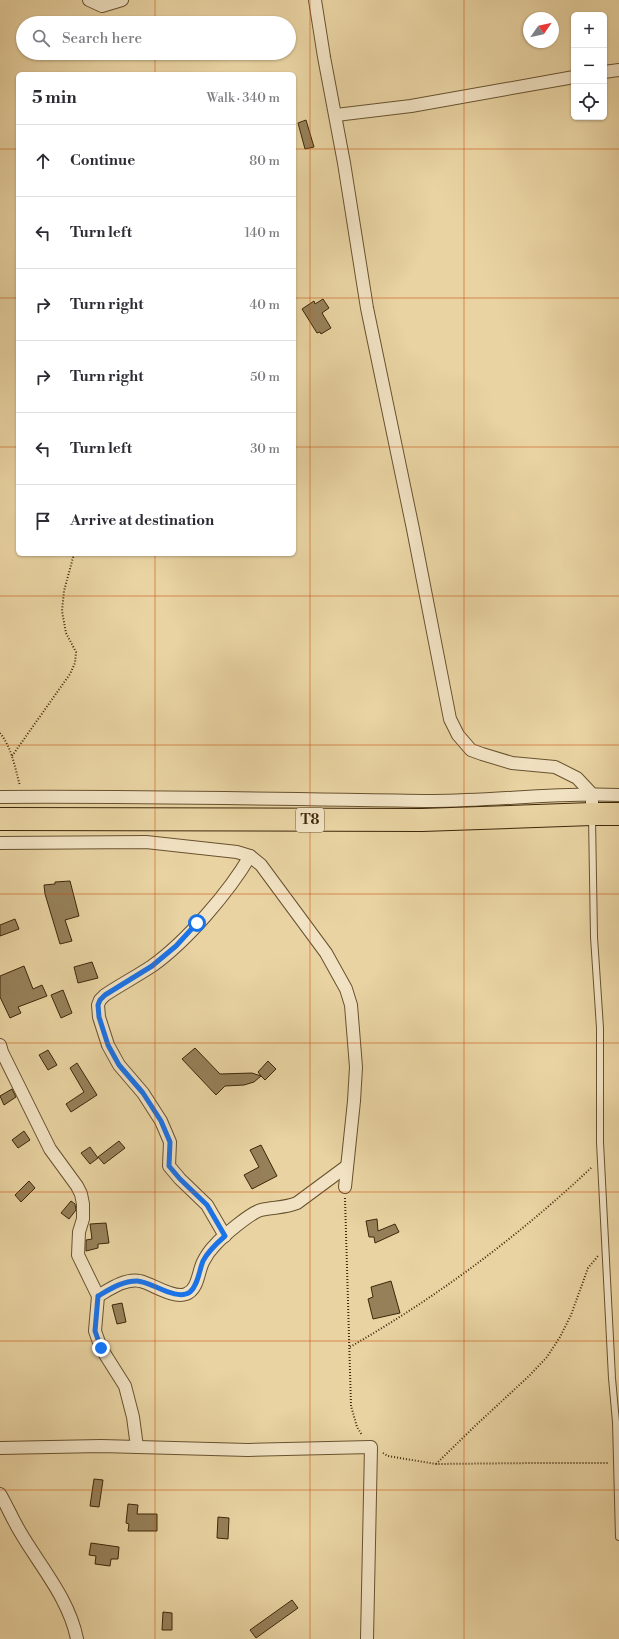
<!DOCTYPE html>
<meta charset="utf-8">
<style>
body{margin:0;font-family:"Libre Bodoni",serif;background:#f2f2f3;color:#2b2b33}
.controls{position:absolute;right:12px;top:12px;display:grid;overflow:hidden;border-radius:6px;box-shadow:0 1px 3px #0004}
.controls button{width:36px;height:36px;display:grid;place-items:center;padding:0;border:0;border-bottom:1px solid #e1e1e2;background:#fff;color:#2b2b33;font:20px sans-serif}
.compass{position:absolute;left:523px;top:12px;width:36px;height:36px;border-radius:50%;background:#fff;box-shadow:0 1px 3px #0004;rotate:56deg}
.stop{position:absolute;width:12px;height:12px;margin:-9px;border:3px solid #1a73e8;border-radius:50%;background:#fff}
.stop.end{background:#1a73e8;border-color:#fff;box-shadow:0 1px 4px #0008}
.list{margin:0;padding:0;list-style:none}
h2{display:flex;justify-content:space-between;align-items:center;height:52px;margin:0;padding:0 16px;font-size:17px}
h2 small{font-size:13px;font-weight:400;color:#7c7c81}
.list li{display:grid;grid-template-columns:26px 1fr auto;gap:12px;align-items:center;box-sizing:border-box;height:72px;padding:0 16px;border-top:1px solid #e1e1e2}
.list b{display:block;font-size:15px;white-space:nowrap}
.list em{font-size:13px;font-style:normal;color:#7c7c81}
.icon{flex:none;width:22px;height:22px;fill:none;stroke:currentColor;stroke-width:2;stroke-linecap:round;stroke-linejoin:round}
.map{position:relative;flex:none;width:619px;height:1639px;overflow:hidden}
.search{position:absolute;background:#fff;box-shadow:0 1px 3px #0004;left:16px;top:16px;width:280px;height:44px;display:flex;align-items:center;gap:10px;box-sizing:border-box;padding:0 14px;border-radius:22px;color:#7c7c81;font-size:15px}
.panel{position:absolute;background:#fff;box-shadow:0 1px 3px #0004;left:16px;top:72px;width:280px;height:484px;border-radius:6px}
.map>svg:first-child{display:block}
</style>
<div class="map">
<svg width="619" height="1639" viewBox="0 0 619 1639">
<rect width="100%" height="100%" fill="#e9d3a2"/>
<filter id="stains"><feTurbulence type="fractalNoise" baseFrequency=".005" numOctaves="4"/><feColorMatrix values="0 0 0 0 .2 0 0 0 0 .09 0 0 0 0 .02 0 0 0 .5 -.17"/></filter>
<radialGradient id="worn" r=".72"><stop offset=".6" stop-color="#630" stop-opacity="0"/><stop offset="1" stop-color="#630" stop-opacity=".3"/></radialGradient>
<g fill="#968059" stroke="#3c2709">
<polygon points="306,120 314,147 305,149 298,123"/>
<polygon points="323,299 329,308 322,313 331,328 321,334 320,332 317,333 302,309 314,301 315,304"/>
<polygon points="70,881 79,916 65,920 72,941 60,944 45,894 44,885 55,884 55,882"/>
<polygon points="15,919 19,929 0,936 0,925"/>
<polygon points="92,962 98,978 78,983 74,967"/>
<polygon points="24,966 33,989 42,985 47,996 18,1007 21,1013 10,1018 0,997 0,976"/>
<polygon points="63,990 72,1013 61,1018 51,995"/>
<polygon points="195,1048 220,1074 252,1073 261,1076 258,1072 268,1061 276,1069 265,1080 261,1076 254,1082 244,1085 225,1086 216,1095 182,1059"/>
<polygon points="48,1050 57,1065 48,1070 39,1055"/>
<polygon points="77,1063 97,1095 71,1112 66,1104 84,1092 70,1068"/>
<polygon points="12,1089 16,1097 4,1105 0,1096"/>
<polygon points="24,1131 30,1140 18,1148 12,1140"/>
<polygon points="119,1141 125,1148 104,1164 98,1157"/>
<polygon points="261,1145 277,1176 252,1189 244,1175 259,1167 250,1150"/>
<polygon points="90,1147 98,1158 90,1164 81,1153"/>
<polygon points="29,1181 35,1188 21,1202 15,1195"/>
<polygon points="71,1201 75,1204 76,1210 69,1219 61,1213"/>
<polygon points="377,1219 378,1231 395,1224 399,1232 375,1243 374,1237 369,1237 366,1221"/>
<polygon points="106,1223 109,1243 98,1244 98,1248 86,1251 86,1240 92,1239 90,1224"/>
<polygon points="391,1281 400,1313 373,1319 368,1299 373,1297 371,1287"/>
<polygon points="122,1303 126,1322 117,1324 112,1305"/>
<polygon points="94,1479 103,1480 99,1507 90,1506"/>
<polygon points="128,1504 138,1505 137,1514 157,1514 157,1531 128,1531 129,1524 126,1523"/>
<polygon points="218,1517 229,1518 228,1539 217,1538"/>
<polygon points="91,1543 119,1547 118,1559 111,1559 110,1566 95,1564 96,1556 89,1555"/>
<polygon points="292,1600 298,1608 256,1638 250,1630"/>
<polygon points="163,1612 172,1613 172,1630 162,1630"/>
</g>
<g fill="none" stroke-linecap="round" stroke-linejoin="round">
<defs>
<polyline id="lane" points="592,817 594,937 600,1028 600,1142 612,1378 616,1422 619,1537"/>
<g id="street">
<polyline points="89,0 102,6 122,0"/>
<polyline points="315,0 324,57 344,163 367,308 413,529 450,719 458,735 471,750 482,754 512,763 555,767 577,778 592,794 592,814"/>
<polyline points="604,72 619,70"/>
<polyline points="336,115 411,106 574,77"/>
<path d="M0,797C144,796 288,799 433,801C495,801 557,792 619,795"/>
<polyline points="0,843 146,842 237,852 250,856 261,865 326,953 346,989 351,1005 356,1067 354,1101 345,1187"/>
<polyline points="0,1045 2,1052 50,1149 77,1186 81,1194 83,1204 83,1219 79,1232 78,1255 98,1296 95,1331 101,1348 125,1386 133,1417 137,1447"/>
<path d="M225,1236L207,1205L180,1179L169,1166L170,1142L161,1121L143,1093L119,1065L108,1045L99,1017L98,1005L100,1000L105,995C120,985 137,976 152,966C186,942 229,892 250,856"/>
<path d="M98,1296C110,1289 125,1278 140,1281C153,1284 173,1299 186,1294C198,1290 198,1272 203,1262C206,1256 210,1250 215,1245C223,1236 250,1213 261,1210C273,1207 285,1208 297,1203L347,1166"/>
<polyline points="0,1448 101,1446 248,1450 371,1447 367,1639"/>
<path d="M0,1494C7,1506 12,1518 19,1530C39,1565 69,1598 77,1639"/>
</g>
<polyline id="highway" points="0,819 422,820 592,814 619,814"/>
</defs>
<use href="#lane" stroke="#67522f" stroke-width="8"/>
<use href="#street" stroke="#67522f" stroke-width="14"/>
<use href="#highway" stroke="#3c2709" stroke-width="24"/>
<g stroke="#3c2709" stroke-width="2" stroke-dasharray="1 2" stroke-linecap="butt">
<path d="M0,733C12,748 15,768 20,786"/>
<polyline points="12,756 70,674 75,663 76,652 66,633 62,611 64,591 74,554"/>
<polyline points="345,1198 351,1406 357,1427 362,1435"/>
<path d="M350,1347C437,1297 519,1236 592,1167"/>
<polyline points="383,1453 388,1456 436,1464 535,1463 609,1463"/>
<polyline points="436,1464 475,1426 529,1376 547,1357 560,1337 571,1315 588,1268 598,1256"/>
</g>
<use href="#lane" stroke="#f1e2c3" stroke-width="6"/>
<use href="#street" stroke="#f1e2c3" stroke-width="12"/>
<use href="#highway" stroke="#e9d3a2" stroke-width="22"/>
</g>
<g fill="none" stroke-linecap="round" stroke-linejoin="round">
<path stroke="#1a73e8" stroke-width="5" d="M101,1348L95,1331L98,1296C110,1289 122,1281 137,1281C151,1281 176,1302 190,1292C198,1285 199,1271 203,1261C208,1251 217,1243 225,1236L207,1205L180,1179L169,1166L170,1142L161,1121L143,1093L119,1065L108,1045L99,1017L98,1005L100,1000L105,995L152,966L176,946L197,923"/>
</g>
<path fill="none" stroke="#c64f0b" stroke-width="1" stroke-opacity="0.55" d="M155,0V23M310,0V1639M464,0V1639M155,53V74M0,149H18M294,149H619M0,298H18M294,298H619M0,447H18M294,447H619M155,554V1639M0,596H619M0,745H619M0,894H619M0,1043H619M0,1192H619M0,1341H619M0,1490H619"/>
<g text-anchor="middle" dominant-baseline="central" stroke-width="3" stroke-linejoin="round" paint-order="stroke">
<rect fill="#f1e2c3" stroke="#725f41" stroke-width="1" x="296" y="808" width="28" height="24" rx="3"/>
<g font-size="14" font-weight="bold" fill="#3c2709">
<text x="310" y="820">T8</text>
</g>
</g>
<rect width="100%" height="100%" filter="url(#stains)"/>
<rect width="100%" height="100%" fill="url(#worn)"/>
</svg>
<div class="controls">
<button>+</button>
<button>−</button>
<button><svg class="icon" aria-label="locate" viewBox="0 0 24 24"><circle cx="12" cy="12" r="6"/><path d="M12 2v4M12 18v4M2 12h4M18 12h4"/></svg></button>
</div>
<svg class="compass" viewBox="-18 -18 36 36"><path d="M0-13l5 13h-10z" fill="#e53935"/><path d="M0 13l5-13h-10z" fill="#7c7c81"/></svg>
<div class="stop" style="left:197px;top:923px"></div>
<div class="stop end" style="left:101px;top:1348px"></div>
<div class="search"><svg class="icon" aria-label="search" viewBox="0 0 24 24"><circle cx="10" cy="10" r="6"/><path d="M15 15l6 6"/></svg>Search here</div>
<section class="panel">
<h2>5 min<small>Walk · 340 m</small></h2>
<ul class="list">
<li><svg class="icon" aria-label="ahead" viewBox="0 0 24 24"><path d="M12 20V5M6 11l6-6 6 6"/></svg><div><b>Continue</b></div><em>80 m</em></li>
<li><svg class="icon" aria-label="left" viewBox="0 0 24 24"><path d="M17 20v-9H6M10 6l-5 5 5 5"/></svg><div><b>Turn left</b></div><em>140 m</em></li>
<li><svg class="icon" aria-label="right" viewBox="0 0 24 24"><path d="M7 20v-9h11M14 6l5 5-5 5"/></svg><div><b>Turn right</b></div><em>40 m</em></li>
<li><svg class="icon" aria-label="right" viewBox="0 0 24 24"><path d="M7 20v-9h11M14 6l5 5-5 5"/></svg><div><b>Turn right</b></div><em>50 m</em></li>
<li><svg class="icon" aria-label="left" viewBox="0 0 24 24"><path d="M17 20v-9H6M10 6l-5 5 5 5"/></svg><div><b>Turn left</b></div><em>30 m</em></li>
<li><svg class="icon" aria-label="arrive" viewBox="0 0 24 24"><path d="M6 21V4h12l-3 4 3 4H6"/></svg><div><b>Arrive at destination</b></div></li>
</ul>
</section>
</div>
